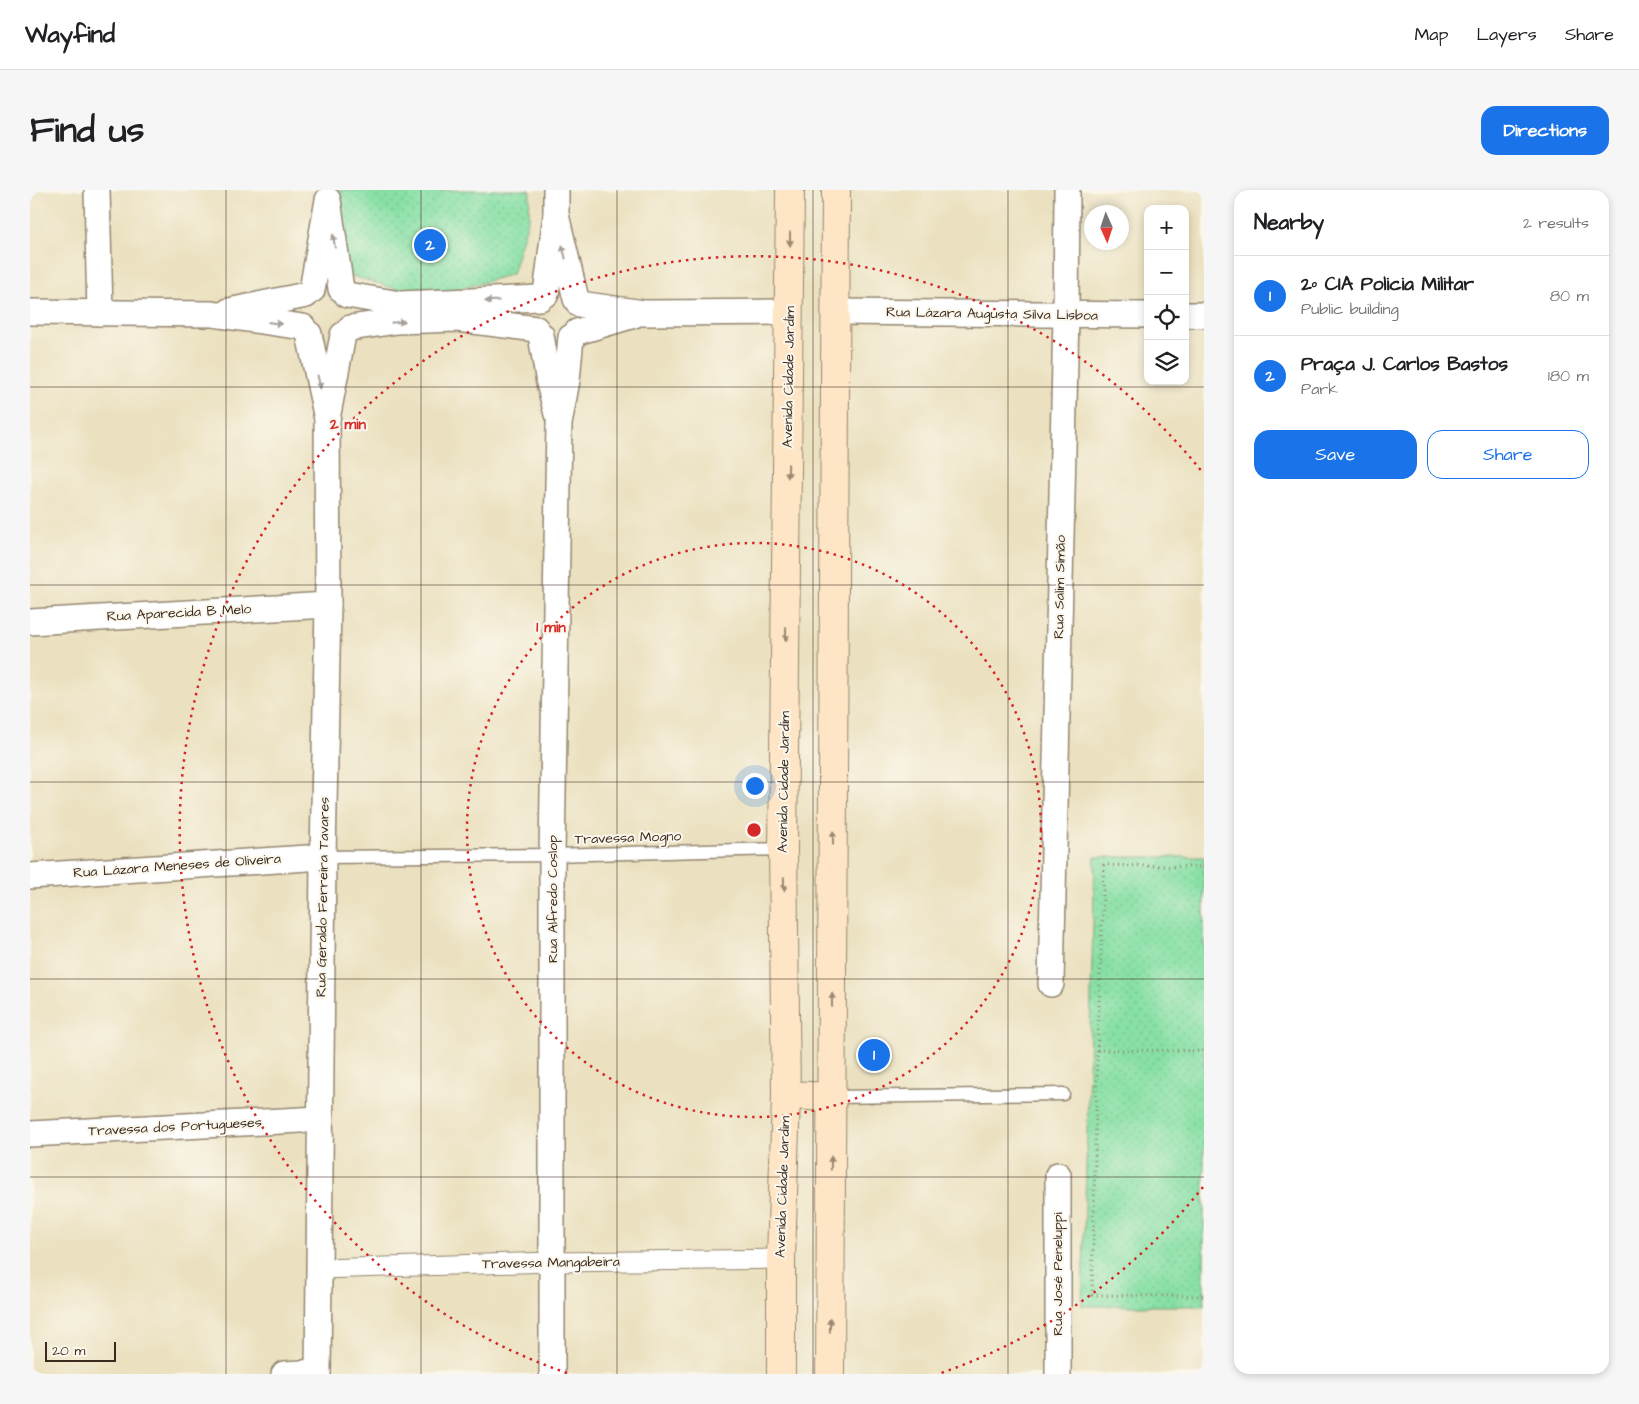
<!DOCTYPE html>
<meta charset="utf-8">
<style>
body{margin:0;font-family:"Architects Daughter",sans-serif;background:#f6f6f6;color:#202124}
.controls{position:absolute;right:15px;top:15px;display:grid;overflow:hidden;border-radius:10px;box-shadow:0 2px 8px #0003}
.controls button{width:45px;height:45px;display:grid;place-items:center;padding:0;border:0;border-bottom:1px solid #e0e0e0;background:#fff;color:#202124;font:25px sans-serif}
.compass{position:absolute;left:1054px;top:15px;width:45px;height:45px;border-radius:50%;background:#fff;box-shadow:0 2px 8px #0003;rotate:177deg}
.scale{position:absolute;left:15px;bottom:12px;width:71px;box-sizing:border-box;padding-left:5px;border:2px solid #3b2a1e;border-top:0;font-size:14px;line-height:18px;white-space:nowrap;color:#3b2a1e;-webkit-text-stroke:4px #fbf7ec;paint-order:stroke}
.you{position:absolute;left:724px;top:595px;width:18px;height:18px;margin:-12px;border:4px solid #fff;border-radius:50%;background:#1a73e8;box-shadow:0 0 0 8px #1a73e833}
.badge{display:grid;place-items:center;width:32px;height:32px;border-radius:50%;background:#1a73e8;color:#fff;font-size:16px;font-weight:700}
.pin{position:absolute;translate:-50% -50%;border:2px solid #fff;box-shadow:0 1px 5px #0006}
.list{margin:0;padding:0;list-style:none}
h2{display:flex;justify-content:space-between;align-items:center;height:65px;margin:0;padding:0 20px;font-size:21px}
h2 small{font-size:16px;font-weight:400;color:#757577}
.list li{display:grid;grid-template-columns:32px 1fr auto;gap:15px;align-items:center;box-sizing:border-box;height:80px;padding:0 20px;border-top:1px solid #e0e0e0}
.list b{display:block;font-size:19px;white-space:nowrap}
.list p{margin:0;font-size:16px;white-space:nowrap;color:#757577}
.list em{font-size:16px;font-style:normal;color:#757577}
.actions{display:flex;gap:10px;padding:15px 20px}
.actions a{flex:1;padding:11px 0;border:1px solid #1a73e8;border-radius:15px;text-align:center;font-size:18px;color:#1a73e8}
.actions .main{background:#1a73e8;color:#fff}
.icon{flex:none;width:28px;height:28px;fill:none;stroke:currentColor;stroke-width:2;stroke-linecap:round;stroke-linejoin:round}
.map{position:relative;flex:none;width:1174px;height:1184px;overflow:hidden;border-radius:15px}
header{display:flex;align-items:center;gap:30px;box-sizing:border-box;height:70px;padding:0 25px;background:#fff;border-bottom:1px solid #e0e0e0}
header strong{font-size:24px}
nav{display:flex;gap:28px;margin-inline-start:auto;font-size:18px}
.intro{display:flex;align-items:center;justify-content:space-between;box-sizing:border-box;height:120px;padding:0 30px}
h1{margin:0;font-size:35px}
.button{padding:12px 22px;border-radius:15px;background:#1a73e8;color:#fff;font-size:18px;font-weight:700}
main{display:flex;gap:30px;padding:0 30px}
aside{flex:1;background:#fff;border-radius:15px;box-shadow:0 2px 8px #0003}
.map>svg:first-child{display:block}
</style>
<header>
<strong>Wayfind</strong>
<nav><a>Map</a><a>Layers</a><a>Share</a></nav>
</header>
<div class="intro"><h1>Find us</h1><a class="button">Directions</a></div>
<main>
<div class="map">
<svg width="1174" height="1184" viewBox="0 0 1174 1184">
<defs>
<pattern id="park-dots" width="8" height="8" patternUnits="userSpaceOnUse" patternTransform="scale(1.25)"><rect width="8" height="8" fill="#87e0a5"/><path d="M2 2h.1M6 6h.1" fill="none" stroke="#75c08e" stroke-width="1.8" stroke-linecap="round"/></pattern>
</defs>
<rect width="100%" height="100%" fill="#fbf7ec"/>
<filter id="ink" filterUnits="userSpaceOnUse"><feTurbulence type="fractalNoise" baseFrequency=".02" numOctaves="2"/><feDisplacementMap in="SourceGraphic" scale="10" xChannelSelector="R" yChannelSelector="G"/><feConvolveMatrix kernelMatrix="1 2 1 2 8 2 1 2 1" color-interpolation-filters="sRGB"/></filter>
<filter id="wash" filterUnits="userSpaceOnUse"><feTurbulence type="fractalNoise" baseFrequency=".0096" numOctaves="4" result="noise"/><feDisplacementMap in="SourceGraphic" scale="20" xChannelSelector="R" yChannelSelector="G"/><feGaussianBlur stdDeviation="1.12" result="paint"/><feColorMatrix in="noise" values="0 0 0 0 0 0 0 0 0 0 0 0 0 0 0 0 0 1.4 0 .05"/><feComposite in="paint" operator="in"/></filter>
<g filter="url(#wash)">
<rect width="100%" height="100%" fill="#ebe1c0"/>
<g fill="url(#park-dots)" stroke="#618562">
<polygon points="306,0 500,0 499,27 482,84 424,101 370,100 312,83"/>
<polygon points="1065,667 1174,667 1174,1116 1052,1116"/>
</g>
</g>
<g filter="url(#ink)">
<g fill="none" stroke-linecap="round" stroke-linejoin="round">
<defs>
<g id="service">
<polyline points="293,667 522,665 753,659"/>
<polyline points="802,907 1033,904"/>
</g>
<polyline id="pedestrian" points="290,1079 523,1072 751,1069"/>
<g id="minor">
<polyline points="67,0 70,123"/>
<polyline points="526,25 526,0"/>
<polyline points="282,100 298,10 311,99"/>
<polyline points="516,104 526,25 546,109"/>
<polyline points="317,105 370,114 510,108"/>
<polyline points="549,114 614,123 759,122"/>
<polyline points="199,121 276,105"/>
<polyline points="0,122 182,124 273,137"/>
<polyline points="806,122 1118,125"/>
<polyline points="1155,125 1174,125"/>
<polyline points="320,138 367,131 427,129 506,139"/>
<polyline points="547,142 604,125"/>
<polyline points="279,144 297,229 313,145"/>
<polyline points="511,145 519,193 527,224"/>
<polyline points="0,432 298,415"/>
<polyline points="0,686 293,667"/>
<polyline points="1021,794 1036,125 1037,0"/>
<polyline points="0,944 290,929"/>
<polyline points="1028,985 1028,1184"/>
<polyline points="254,1184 288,1182"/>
<polyline points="288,1184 293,667 298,415 297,229"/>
<polyline points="522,1184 522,665 529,234 537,190 541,147"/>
</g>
<g id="secondary">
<polyline points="756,905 802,907"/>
<polyline points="751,1184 751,1069 756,905 753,659 760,0"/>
<polyline points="800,1184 806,0"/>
</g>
</defs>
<use href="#service" stroke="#93866f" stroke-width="15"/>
<use href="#pedestrian" stroke="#93866f" stroke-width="21"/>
<use href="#minor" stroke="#93866f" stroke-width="28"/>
<use href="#secondary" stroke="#93866f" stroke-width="30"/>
<g stroke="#93866f" stroke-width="3" stroke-dasharray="1 4" stroke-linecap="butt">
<polyline points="1174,677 1074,675 1067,871 1062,1105 1174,1106"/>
<polyline points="1067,860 1174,861"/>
</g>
<use href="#service" stroke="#fff" stroke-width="12"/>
<use href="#pedestrian" stroke="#fff" stroke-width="19"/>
<use href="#minor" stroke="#fff" stroke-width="25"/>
<use href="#secondary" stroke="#fee5c5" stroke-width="28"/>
</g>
<defs><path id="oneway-solid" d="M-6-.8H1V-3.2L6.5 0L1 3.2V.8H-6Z" transform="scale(1.25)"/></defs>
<g fill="#9c8872">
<use href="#oneway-solid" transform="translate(760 49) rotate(90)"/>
<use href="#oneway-solid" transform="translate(758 281) rotate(91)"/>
<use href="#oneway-solid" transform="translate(756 444) rotate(91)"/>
<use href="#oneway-solid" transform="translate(803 648) rotate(-90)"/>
<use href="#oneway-solid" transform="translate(754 694) rotate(89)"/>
<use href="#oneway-solid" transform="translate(802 810) rotate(-90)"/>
<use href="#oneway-solid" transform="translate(801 973) rotate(-89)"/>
<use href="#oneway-solid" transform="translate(800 1135) rotate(-89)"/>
</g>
<g fill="#a79f9a">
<use href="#oneway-solid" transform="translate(304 51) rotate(-98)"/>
<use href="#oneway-solid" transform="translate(534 62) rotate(-104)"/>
<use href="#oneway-solid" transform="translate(462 111) rotate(177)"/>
<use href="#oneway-solid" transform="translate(368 132) rotate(-5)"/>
<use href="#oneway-solid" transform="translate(245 133) rotate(8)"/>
<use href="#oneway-solid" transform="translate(289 192) rotate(78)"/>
</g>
</g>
<path fill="none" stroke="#3b2a1e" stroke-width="1" stroke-opacity="0.55" d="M196,0V1184M391,0V1184M587,0V1184M783,0V1184M978,0V1184M0,197H1174M0,395H1174M0,592H1174M0,789H1174M0,987H1174"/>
<g fill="none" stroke="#d62828" stroke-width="2.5" stroke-dasharray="2.5 5">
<circle cx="724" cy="640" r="287"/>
<path d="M1173 997A574 574 0 0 1 911 1183M537 1183A574 574 0 1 1 1173 283"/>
</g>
<g text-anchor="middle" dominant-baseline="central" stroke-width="4" stroke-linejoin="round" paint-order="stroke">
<g font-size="14" fill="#3b2a1e" stroke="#fbf7ec">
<text transform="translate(962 124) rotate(1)">Rua Lázara Augusta Silva Lisboa</text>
<text transform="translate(759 187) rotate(-89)">Avenida Cidade Jardim</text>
<text transform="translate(1030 397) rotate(-89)">Rua Salim Simão</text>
<text transform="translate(149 423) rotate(-3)">Rua Aparecida B Melo</text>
<text transform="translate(754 592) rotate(-89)">Avenida Cidade Jardim</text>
<text transform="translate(598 648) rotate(-2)">Travessa Mogno</text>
<text transform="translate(147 676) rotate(-4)">Rua Lázara Meneses de Oliveira</text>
<text transform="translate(293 707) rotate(-89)">Rua Geraldo Ferreira Tavares</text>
<text transform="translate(523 709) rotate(-90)">Rua Alfredo Coslop</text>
<text transform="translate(145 937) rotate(-3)">Travessa dos Portugueses</text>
<text transform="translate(753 997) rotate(-88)">Avenida Cidade Jardim</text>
<text transform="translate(521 1073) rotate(-1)">Travessa Mangabeira</text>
<text transform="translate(1028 1084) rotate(-90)">Rua José Peneluppi</text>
</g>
</g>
<circle cx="724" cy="640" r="8" fill="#d62828" stroke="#fbf7ec" stroke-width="2.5"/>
<g font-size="15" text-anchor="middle" font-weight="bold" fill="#d62828" stroke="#fbf7ec" stroke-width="4" stroke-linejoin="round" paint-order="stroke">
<text x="318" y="239">2 min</text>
<text x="521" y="442">1 min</text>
</g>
</svg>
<div class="controls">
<button>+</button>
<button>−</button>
<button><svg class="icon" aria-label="locate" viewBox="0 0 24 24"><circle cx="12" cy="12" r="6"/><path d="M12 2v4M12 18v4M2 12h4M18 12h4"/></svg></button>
<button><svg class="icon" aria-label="layers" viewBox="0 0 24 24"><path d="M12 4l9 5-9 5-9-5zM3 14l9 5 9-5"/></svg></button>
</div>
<svg class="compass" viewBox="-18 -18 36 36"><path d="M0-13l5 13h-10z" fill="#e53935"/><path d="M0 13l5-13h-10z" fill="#757577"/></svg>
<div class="scale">20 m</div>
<div class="you"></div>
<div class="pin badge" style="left:844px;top:865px">1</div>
<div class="pin badge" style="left:400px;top:55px">2</div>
</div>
<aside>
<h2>Nearby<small>2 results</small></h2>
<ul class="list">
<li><span class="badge">1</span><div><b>2º CIA Policia Militar</b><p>Public building</p></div><em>80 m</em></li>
<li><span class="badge">2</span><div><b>Praça J. Carlos Bastos</b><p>Park</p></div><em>180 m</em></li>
</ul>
<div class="actions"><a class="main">Save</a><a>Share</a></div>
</aside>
</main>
